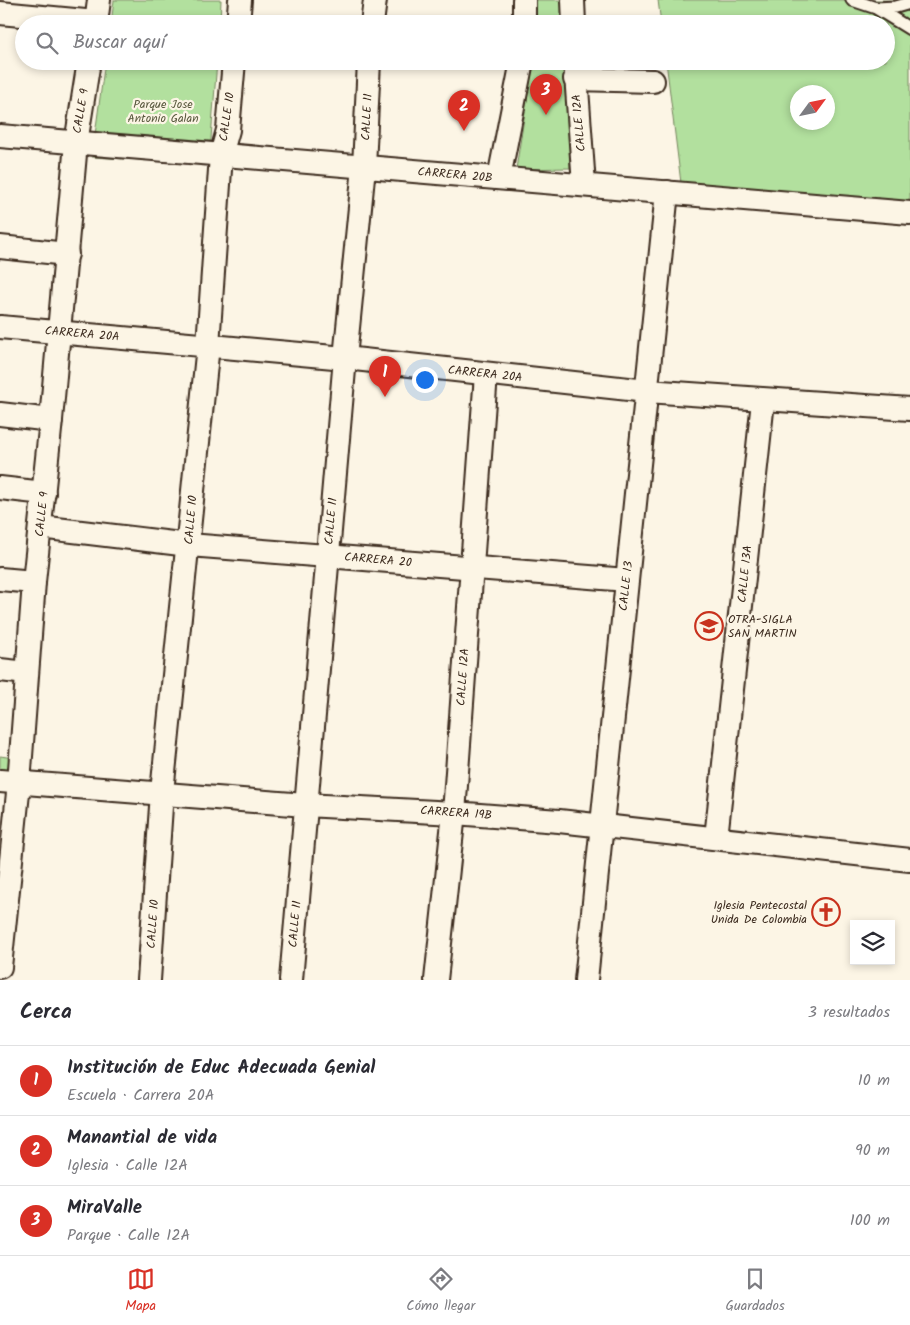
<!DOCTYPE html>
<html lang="es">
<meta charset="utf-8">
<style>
body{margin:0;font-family:Kalam,sans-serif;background:#f2f2f3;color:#2b2b33}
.controls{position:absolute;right:15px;bottom:15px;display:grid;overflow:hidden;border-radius:0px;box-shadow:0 2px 8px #0003}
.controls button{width:45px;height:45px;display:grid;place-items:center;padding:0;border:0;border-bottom:1px solid #e1e1e2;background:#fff;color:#2b2b33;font:25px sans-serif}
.compass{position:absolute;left:790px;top:85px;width:45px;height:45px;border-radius:50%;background:#fff;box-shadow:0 2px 8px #0003;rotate:57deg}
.you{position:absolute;left:424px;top:379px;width:18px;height:18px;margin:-12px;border:4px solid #fff;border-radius:50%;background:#1a73e8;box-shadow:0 0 0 8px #1a73e833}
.badge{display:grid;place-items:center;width:32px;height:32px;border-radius:50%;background:#d93025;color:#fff;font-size:16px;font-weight:700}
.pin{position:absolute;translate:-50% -41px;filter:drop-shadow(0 1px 2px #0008)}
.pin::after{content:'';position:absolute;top:26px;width:18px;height:15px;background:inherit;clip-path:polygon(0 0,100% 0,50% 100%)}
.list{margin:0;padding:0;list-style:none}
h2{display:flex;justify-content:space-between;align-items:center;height:65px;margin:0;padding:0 20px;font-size:21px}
h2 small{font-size:16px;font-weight:400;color:#7c7c81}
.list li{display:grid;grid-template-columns:32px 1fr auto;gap:15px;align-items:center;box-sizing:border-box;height:70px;padding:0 20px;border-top:1px solid #e1e1e2}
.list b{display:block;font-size:19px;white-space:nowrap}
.list p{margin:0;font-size:16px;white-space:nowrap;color:#7c7c81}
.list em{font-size:16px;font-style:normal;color:#7c7c81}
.icon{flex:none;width:28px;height:28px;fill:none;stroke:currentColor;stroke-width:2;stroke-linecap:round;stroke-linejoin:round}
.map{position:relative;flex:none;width:910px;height:980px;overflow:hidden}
.search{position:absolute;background:#fff;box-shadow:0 2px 8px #0003;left:15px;right:15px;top:15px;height:55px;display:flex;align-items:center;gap:12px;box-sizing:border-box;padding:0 18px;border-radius:28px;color:#7c7c81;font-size:19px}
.sheet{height:275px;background:#fff}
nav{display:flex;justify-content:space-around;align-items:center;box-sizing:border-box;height:70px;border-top:1px solid #e1e1e2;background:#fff;font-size:14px;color:#7c7c81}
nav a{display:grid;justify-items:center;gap:2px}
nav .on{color:#d93025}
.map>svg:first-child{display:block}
</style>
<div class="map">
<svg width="910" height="980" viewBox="0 0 910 980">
<rect width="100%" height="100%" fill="#fcf5e5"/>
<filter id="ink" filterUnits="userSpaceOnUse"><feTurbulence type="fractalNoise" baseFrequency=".02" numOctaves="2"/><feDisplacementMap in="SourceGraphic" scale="10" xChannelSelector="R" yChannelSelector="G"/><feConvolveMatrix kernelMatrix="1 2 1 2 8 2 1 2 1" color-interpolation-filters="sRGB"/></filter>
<g filter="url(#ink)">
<g fill="#b2e09e" stroke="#76855e" fill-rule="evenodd">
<polygon points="114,0 221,0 220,24 111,24"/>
<polygon points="535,0 561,0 564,24 534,24"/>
<path d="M658,0H910V205L681,183L666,61H886V24H661ZM798,92H828V122H798Z"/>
<polygon points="105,61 217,61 209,164 92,157"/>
<polygon points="533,61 566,61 570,168 516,169"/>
<polygon points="0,756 14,758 15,776 0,775"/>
</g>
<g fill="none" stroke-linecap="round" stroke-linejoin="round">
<defs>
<g id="lane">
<polyline points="852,0 876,8 910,29"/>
<polyline points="876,8 896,7 910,3"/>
</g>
<g id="street">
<polyline points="524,0 524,24"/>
<polyline points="573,0 574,24"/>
<polyline points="0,13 96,22"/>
<polyline points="96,24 99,0"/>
<polyline points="238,24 240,0"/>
<polyline points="372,24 375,0"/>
<polyline points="575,61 584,185"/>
<polyline points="575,79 653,81"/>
<polyline points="0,136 910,213"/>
<polyline points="499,178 522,61"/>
<polyline points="0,247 67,254"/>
<polyline points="0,327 345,358 647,391 910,409"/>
<polyline points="0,414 51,420"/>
<polyline points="0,488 44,493"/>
<polyline points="40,527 189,545 627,580"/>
<polyline points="0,579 34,582"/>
<polyline points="0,670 27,673"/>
<polyline points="0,781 305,805 454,813 559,821 910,860"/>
<polyline points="716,838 763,401"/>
<polyline points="0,967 19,783 34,582 51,420 76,143 89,61"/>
<polyline points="149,980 162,792 208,345 221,155 228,130 234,61"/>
<polyline points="291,980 345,358 364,167 369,61"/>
<polyline points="436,980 454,813 486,374"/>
<polyline points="586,980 667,192"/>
</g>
</defs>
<use href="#lane" stroke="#3b2a1e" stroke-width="15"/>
<use href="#street" stroke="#3b2a1e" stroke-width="26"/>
<use href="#lane" stroke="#fcf5e5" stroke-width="11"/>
<use href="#street" stroke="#fcf5e5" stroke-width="22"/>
</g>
</g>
<defs>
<symbol id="school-ring" viewBox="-11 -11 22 22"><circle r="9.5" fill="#fcf5e5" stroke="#c8321e" stroke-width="1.5"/><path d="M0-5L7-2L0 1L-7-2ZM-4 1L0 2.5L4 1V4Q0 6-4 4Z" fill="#c8321e"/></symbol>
<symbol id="church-ring" viewBox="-11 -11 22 22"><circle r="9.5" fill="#fcf5e5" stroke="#c8321e" stroke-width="1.5"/><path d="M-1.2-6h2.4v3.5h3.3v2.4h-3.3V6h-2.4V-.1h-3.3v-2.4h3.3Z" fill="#c8321e"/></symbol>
</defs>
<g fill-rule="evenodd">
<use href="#school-ring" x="693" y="610" width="32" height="32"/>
<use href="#church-ring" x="810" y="896" width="32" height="32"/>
</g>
<g text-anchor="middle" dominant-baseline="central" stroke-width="4.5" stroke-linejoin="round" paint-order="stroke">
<g font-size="12" fill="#59583e" stroke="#fcf5e5">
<text x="163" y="104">Parque Jose<tspan x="163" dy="14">Antonio Galan</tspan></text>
</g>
<g font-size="12" fill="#3b2a1e" stroke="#fcf5e5">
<text transform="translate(81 111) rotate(-80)">CALLE 9</text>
<text transform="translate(227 117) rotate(-82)">CALLE 10</text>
<text transform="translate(367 117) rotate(-87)">CALLE 11</text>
<text transform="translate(579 123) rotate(-95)">CALLE 12A</text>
<text transform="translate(455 175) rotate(5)">CARRERA 20B</text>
<text transform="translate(82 334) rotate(5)">CARRERA 20A</text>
<text transform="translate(485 374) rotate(6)">CARRERA 20A</text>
<text transform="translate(42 514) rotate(-84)">CALLE 9</text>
<text transform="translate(191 520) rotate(-85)">CALLE 10</text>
<text transform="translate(331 521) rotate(-85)">CALLE 11</text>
<text transform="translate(378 560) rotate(5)">CARRERA 20</text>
<text transform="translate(745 574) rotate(-84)">CALLE 13A</text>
<text transform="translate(626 586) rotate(-84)">CALLE 13</text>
<text transform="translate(463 677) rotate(-86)">CALLE 12A</text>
<text transform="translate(456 813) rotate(4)">CARRERA 19B</text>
<text transform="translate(153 924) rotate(-86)">CALLE 10</text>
<text transform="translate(295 924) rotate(-85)">CALLE 11</text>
</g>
<g font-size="12" fill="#3b2a1e" stroke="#fcf5e5" text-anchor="start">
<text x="728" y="619">OTRA-SIGLA<tspan x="728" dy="14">SAN MARTIN</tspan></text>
<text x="807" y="905" text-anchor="end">Iglesia Pentecostal<tspan x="807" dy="14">Unida De Colombia</tspan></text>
</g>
</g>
</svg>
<div class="controls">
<button><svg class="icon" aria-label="layers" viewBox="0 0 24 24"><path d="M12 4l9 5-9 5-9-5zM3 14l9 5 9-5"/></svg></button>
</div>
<svg class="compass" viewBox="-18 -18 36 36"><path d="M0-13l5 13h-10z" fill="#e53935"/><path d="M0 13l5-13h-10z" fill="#7c7c81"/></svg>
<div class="you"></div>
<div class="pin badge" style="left:385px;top:397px">1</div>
<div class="pin badge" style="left:464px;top:131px">2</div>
<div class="pin badge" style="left:546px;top:115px">3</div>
<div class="search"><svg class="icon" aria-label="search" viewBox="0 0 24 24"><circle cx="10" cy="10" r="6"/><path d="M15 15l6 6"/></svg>Buscar aquí</div>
</div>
<section class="sheet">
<h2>Cerca<small>3 resultados</small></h2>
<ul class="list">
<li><span class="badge">1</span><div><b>Institución de Educ Adecuada Genial</b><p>Escuela · Carrera 20A</p></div><em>10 m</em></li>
<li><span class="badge">2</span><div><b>Manantial de vida</b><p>Iglesia · Calle 12A</p></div><em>90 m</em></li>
<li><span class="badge">3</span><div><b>MiraValle</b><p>Parque · Calle 12A</p></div><em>100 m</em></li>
</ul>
</section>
<nav>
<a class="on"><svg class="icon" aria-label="map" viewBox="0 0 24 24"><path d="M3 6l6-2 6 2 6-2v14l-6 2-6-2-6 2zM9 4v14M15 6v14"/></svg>Mapa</a>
<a><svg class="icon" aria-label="directions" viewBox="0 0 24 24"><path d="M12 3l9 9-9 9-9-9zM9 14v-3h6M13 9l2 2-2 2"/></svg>Cómo llegar</a>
<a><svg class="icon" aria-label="saved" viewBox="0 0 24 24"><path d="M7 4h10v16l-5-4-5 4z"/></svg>Guardados</a>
</nav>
